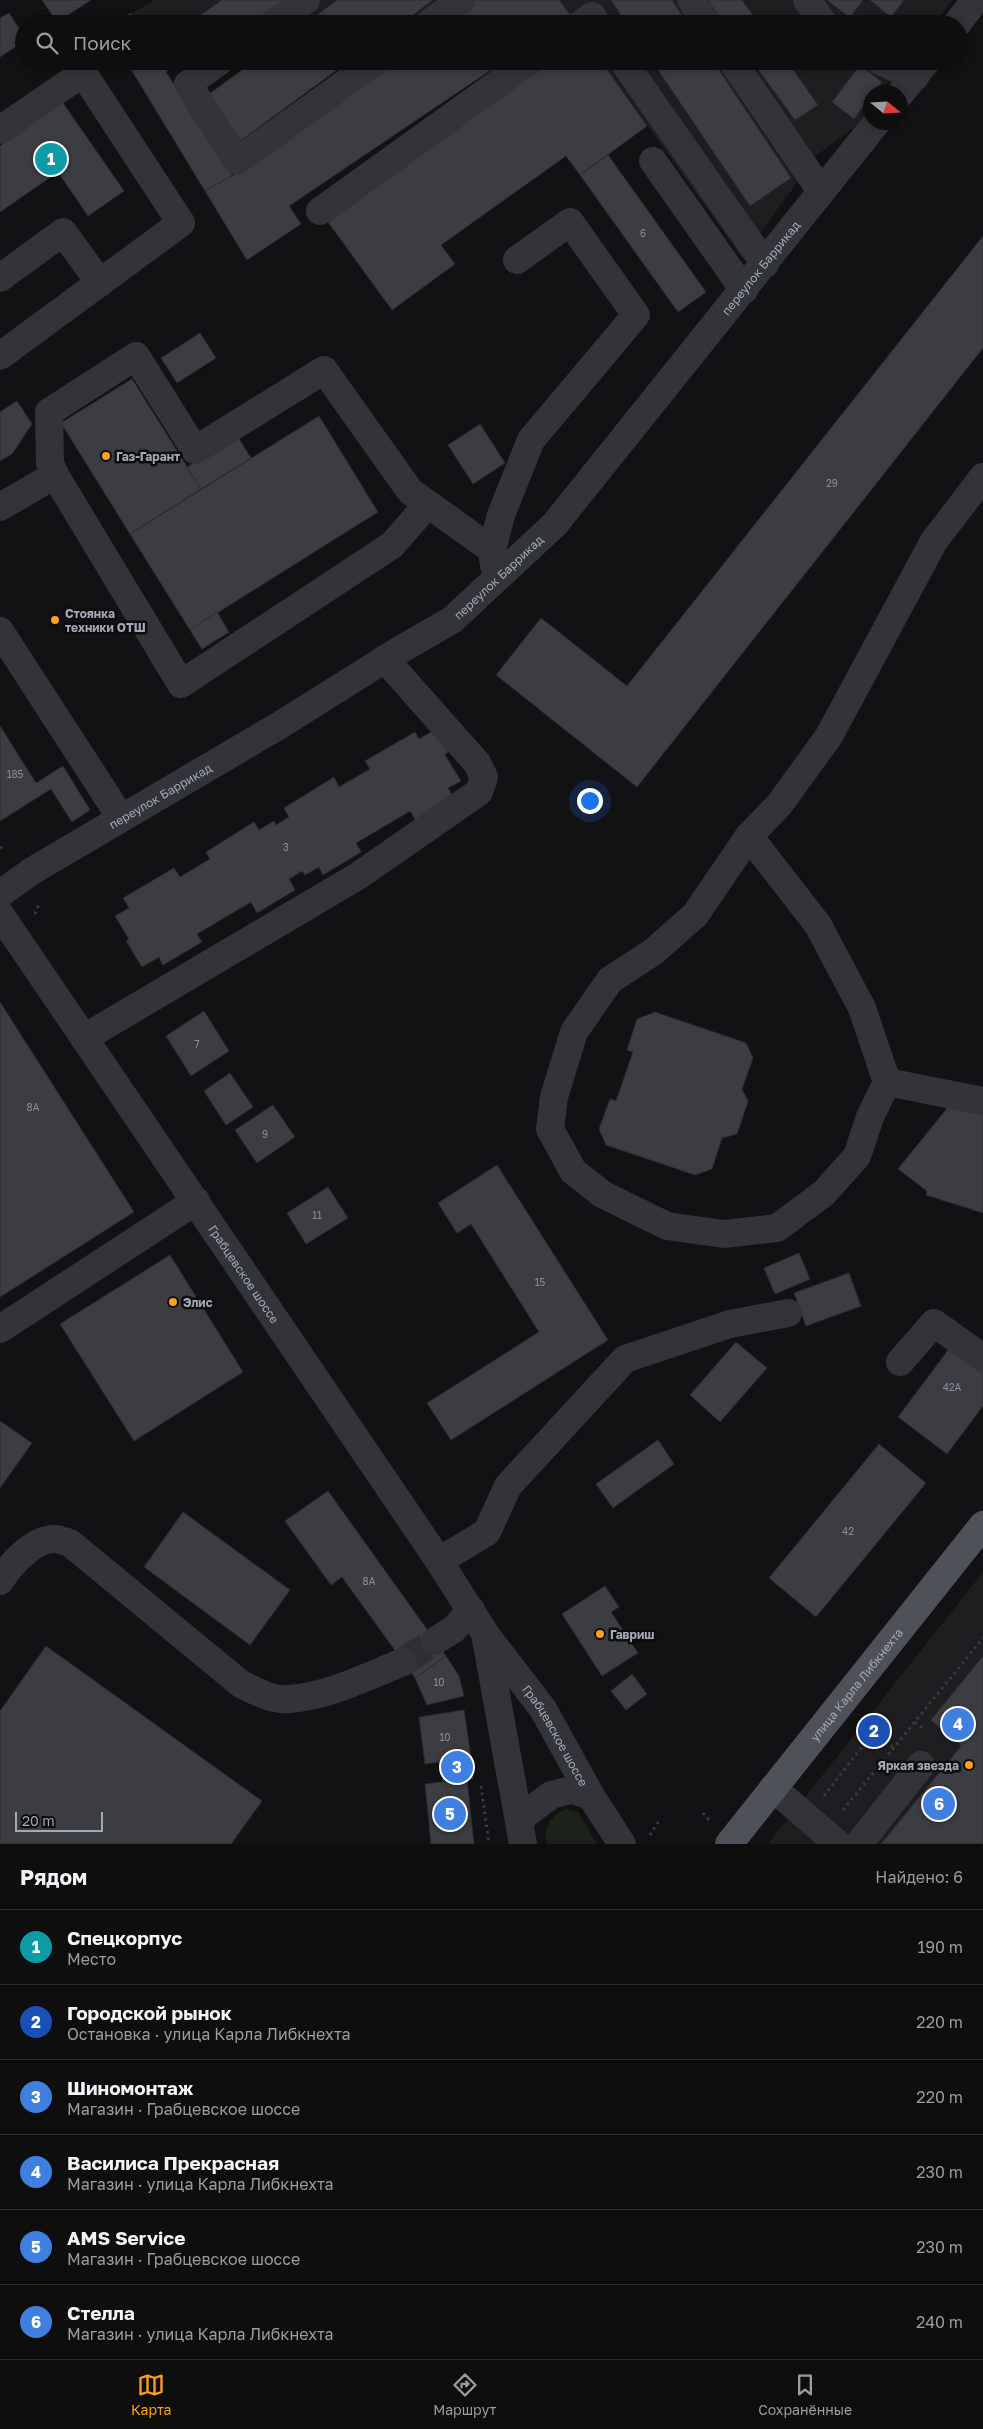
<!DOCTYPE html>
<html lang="ru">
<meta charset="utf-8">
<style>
body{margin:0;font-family:"Golos Text",sans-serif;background:#1c1c1d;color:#f1f3f6}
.compass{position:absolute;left:863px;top:85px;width:45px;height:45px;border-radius:50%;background:#0e0e0f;box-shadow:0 2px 8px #0003;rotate:108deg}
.scale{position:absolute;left:15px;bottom:12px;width:88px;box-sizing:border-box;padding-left:5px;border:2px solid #a2a9b6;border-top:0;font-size:14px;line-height:18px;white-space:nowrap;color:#a2a9b6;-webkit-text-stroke:4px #0d0d0f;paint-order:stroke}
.you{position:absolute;left:589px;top:800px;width:18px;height:18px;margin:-12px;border:4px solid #fff;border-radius:50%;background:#1a73e8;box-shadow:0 0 0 8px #1a73e833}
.badge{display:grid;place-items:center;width:32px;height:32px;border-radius:50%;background:#ffa11e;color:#fff;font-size:16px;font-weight:700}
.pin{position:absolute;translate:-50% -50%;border:2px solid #fff;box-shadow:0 1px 5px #0006}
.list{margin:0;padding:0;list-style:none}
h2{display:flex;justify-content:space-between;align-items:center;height:65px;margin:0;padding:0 20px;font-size:21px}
h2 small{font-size:16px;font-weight:400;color:#9b9c9e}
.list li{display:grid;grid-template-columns:32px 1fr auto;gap:15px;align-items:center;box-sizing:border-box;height:75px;padding:0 20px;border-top:1px solid #2e2e2f}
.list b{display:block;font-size:19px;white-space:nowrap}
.list p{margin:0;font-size:16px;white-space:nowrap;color:#9b9c9e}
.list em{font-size:16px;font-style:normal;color:#9b9c9e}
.icon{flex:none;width:28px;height:28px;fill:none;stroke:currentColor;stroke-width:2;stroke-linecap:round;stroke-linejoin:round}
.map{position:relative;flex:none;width:983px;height:1844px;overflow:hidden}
.search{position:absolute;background:#0e0e0f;box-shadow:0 2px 8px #0003;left:15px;right:15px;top:15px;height:55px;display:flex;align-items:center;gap:12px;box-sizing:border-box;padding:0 18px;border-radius:28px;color:#9b9c9e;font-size:19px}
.sheet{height:515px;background:#0e0e0f}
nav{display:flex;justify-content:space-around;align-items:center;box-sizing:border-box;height:70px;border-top:1px solid #2e2e2f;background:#0e0e0f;font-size:14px;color:#9b9c9e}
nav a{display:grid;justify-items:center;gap:2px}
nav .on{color:#ffa11e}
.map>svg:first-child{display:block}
</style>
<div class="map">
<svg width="983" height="1844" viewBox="0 0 983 1844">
<rect width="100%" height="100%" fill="#121214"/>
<g fill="#1e1e21">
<polygon points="155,0 952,0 934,24 113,24"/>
<polygon points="601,61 905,61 881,92 870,92 870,107 856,126 817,155 742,258"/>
<polygon points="983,1572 983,1844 768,1844"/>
</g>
<path fill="#1a221a" d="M565,1809L578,1812L597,1844H548C540,1829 552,1816 565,1809Z"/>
<g fill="#3c3d42" stroke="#2c2c30">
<polygon points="42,0 91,0 57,22"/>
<polygon points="222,0 285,0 252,24 188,24"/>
<polygon points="337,0 433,0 401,24 305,24"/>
<polygon points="476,0 559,0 571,16 559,24 443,24"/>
<polygon points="611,0 672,0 688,24 627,24"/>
<polygon points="708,0 742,0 759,24 724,24"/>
<polygon points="827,0 863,0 850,18"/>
<polygon points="870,0 904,0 891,17"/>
<polygon points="9,13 24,36 24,41 0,57 0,18"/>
<polygon points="131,13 137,24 113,24"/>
<polygon points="126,61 170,61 173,66 166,72 232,176 205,191"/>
<polygon points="254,61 349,61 236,144 208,95"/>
<polygon points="391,61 504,61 289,206 301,224 247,260 205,191 232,176"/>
<polygon points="552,61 601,61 647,126 580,175 566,156 441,245 455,264 392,310 328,222"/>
<polygon points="652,61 713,61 791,178 750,206"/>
<polygon points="752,61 787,61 818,105 795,120"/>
<polygon points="860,65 882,82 874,92 870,92 870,97 854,119 832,102"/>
<polygon points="63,103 124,191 88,216 58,172 0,212 0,146"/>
<polygon points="608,155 706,292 678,312 580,175"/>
<polygon points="983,236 983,348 637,787 496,675 541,618 627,686"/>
<polygon points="200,333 216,358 177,383 161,358"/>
<polygon points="132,379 201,489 130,534 61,423"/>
<polygon points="17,401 32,424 12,454 0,461 0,412"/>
<polygon points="319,416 378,512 190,630 130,534"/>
<polygon points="480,424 505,463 473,484 448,445"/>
<polygon points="237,436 251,458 201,489 187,467"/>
<polygon points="217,612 229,632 202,649 190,630"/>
<polygon points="0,726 36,783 63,766 90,810 72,822 51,789 0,821"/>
<polygon points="435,730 448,752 445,755 461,781 448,788 455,800 417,822 410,811 356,843 361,852 323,875 319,867 305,875 302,871 289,879 295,890 257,913 251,902 197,934 202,942 163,965 159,957 142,967 126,941 129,939 115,916 129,908 123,898 174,868 180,877 210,859 206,852 254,822 259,830 274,821 276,825 289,817 284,808 334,777 339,787 370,769 365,761 415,732 419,739"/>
<polygon points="0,1002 134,1212 0,1297"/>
<polygon points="204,1011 229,1051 191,1076 166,1036"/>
<polygon points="655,1012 746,1043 753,1058 742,1089 748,1101 737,1134 722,1138 712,1169 695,1175 606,1145 599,1129 610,1099 616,1101 633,1052 627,1050 637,1019"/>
<polygon points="230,1073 253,1107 226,1125 204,1091"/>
<polygon points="953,1101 983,1110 983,1213 926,1195 927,1191 898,1169"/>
<polygon points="273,1105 295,1137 257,1163 235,1130"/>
<polygon points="497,1165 608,1340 451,1440 427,1403 539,1332 471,1224 457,1233 438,1203"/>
<polygon points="328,1187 348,1218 306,1244 287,1213"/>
<polygon points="799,1253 810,1279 775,1294 764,1268"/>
<polygon points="170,1255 243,1372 134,1441 60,1324"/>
<polygon points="849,1273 861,1306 806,1326 794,1293"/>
<polygon points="736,1342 767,1368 720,1422 690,1395"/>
<polygon points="952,1345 983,1368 983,1406 947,1454 898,1417"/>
<polygon points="0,1421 32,1443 0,1488"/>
<polygon points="658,1440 674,1464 613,1508 596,1484"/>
<polygon points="879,1444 926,1483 816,1617 769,1578"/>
<polygon points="328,1491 446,1656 415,1678 342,1577 331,1585 285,1521"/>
<polygon points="183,1512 290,1590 250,1645 144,1567"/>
<polygon points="605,1586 619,1607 611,1612 638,1653 602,1676 562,1614"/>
<polygon points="46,1646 262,1801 231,1844 0,1844 0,1711"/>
<polygon points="446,1656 459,1676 464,1696 427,1705 415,1678"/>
<polygon points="983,1656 983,1844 881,1844 961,1746 931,1720"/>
<polygon points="632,1674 647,1694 626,1710 611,1691"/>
<polygon points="464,1710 471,1757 425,1764 419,1717"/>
<polygon points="471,1757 473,1779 443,1782 440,1762"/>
<polygon points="467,1779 474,1844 431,1844 425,1784"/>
</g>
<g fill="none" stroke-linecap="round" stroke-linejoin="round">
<polyline stroke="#2f3034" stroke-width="28" stroke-dasharray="28 14" stroke-linecap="butt" points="403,1662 435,1641"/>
<g stroke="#383b40" stroke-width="3" stroke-dasharray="2.5 4" stroke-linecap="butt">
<polyline points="0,848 2,847"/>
<polyline points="35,914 40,902"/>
<polyline points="915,1722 924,1729"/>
<polyline points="481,1786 489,1844"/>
<polyline points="824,1796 874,1731 894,1748"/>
<polyline points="843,1810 983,1638"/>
<polyline points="703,1813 711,1822"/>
<polyline points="650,1835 659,1821"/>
</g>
<g stroke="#323439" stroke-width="28">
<polyline points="691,0 707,24"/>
<polyline points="807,0 824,24"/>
<polyline points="273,24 306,0"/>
<polyline points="428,24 461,0"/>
<polyline points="581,24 592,16 597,24"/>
<polyline points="957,24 975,0"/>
<polyline points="220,61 188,84 237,161 376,61"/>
<polyline points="623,61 765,264"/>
<polyline points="732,61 821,191"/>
<polyline points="880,61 915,77"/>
<polyline points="900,94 927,61"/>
<polyline points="0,130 83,73 181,223 0,356"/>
<polyline points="653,161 744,290"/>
<polyline points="320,211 529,61"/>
<polyline points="0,278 63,232 100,283"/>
<polyline points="428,504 392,545 181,684 55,475 50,463 49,412 136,356 195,450 324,370 410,491 492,550"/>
<polyline points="0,507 55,475"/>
<polyline points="494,566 492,550 501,515 531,440 636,315 570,222 517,260"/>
<polyline points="0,631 121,818"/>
<polygon points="749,836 818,925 862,1008 887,1082 870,1117 857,1156 824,1193 777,1228 724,1234 667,1226 602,1194 573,1171 550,1129 554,1097 574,1032 610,980 653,952 695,915"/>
<polyline points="749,836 779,805 829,736 934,541 983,477"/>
<path id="s1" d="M0,894L32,871L280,725L398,651L452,620L555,524L877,122"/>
<path id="s2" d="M0,914L439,1561L486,1635L543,1709L591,1796L622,1844"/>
<polyline points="84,1038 358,876 479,792 484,777 477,763 385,659"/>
<polyline points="887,1082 983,1101"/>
<polyline points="0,1329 196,1201"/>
<polyline points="900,1362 934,1323 983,1358"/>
<polyline points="439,1561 487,1532 508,1486 625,1359 730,1324 788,1313"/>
<path d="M0,1581C10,1565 34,1538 55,1539C60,1539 66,1542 70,1543L241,1684C255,1691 273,1701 289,1699C328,1696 367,1677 403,1662"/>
<polyline points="486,1639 523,1844"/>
<polyline points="435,1641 454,1629 471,1610"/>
<polyline points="773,1788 838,1844"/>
<polyline points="519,1819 551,1795 572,1790 591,1796"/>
<polyline points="859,1844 921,1765"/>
</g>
<path stroke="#4e5158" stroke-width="28" id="s3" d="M729,1844L983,1525"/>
</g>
<g fill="#ffa11e" stroke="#0d0d0f" stroke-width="2">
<circle cx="106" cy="456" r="5"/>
<circle cx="55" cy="620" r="5"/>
<circle cx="173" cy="1302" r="5"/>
<circle cx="600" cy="1634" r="5"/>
<circle cx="969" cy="1765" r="5"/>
</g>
<g text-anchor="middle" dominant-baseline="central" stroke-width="5" stroke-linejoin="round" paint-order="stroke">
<g font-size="10" fill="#888e99">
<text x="643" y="233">6</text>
<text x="832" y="483">29</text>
<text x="15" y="774">185</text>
<text x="286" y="847">3</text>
<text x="197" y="1044">7</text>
<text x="33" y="1107">8А</text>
<text x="265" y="1134">9</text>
<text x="317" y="1215">11</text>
<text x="540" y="1282">15</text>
<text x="952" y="1387">42А</text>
<text x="848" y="1531">42</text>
<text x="369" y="1581">8А</text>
<text x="439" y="1682">10</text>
<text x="445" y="1737">10</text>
</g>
<g font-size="12" fill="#a2a9b6" stroke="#0d0d0f">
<text stroke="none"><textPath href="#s1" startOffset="998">переулок Баррикад</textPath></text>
<text stroke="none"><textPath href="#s1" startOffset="592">переулок Баррикад</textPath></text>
<text stroke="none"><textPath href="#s1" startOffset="188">переулок Баррикад</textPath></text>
<text stroke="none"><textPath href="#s2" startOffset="435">Грабцевское шоссе</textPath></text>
<text stroke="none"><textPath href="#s3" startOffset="204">улица Карла Либкнехта</textPath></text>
<text stroke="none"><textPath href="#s2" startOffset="992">Грабцевское шоссе</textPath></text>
</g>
<g font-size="12" font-weight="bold" fill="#a2a9b6" stroke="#0d0d0f" text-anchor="start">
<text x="116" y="456">Газ-Гарант</text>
<text x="65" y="613">Стоянка<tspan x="65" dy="14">техники ОТШ</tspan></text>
<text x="183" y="1302">Элис</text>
<text x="610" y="1634">Гавриш</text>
<text x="959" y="1765" text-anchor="end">Яркая звезда</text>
</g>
</g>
</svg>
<svg class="compass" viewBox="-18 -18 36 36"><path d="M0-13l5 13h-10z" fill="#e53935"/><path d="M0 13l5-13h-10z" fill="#9b9c9e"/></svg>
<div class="scale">20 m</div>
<div class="you"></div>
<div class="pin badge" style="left:51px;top:159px;background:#0f9aa8">1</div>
<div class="pin badge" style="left:874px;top:1731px;background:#1a4fb4">2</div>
<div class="pin badge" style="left:457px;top:1767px;background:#3f7fe0">3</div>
<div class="pin badge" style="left:958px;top:1724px;background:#3f7fe0">4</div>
<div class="pin badge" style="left:450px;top:1814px;background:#3f7fe0">5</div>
<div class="pin badge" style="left:939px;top:1804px;background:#3f7fe0">6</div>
<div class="search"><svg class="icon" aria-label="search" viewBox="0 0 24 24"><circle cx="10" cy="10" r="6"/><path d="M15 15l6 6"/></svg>Поиск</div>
</div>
<section class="sheet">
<h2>Рядом<small>Найдено: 6</small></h2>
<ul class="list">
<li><span class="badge" style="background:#0f9aa8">1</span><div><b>Спецкорпус</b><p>Место</p></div><em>190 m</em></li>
<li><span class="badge" style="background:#1a4fb4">2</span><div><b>Городской рынок</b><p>Остановка · улица Карла Либкнехта</p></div><em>220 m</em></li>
<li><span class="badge" style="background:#3f7fe0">3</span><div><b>Шиномонтаж</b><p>Магазин · Грабцевское шоссе</p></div><em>220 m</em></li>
<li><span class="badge" style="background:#3f7fe0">4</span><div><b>Василиса Прекрасная</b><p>Магазин · улица Карла Либкнехта</p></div><em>230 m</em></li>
<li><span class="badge" style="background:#3f7fe0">5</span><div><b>AMS Service</b><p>Магазин · Грабцевское шоссе</p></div><em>230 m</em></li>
<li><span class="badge" style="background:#3f7fe0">6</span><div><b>Стелла</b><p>Магазин · улица Карла Либкнехта</p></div><em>240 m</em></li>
</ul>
</section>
<nav>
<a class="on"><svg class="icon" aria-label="map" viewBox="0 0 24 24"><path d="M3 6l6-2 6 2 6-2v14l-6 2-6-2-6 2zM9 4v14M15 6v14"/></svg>Карта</a>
<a><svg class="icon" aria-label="directions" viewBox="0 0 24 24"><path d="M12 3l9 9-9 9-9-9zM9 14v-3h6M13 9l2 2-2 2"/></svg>Маршрут</a>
<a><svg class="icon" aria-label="saved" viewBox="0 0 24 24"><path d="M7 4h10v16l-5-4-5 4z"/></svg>Сохранённые</a>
</nav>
